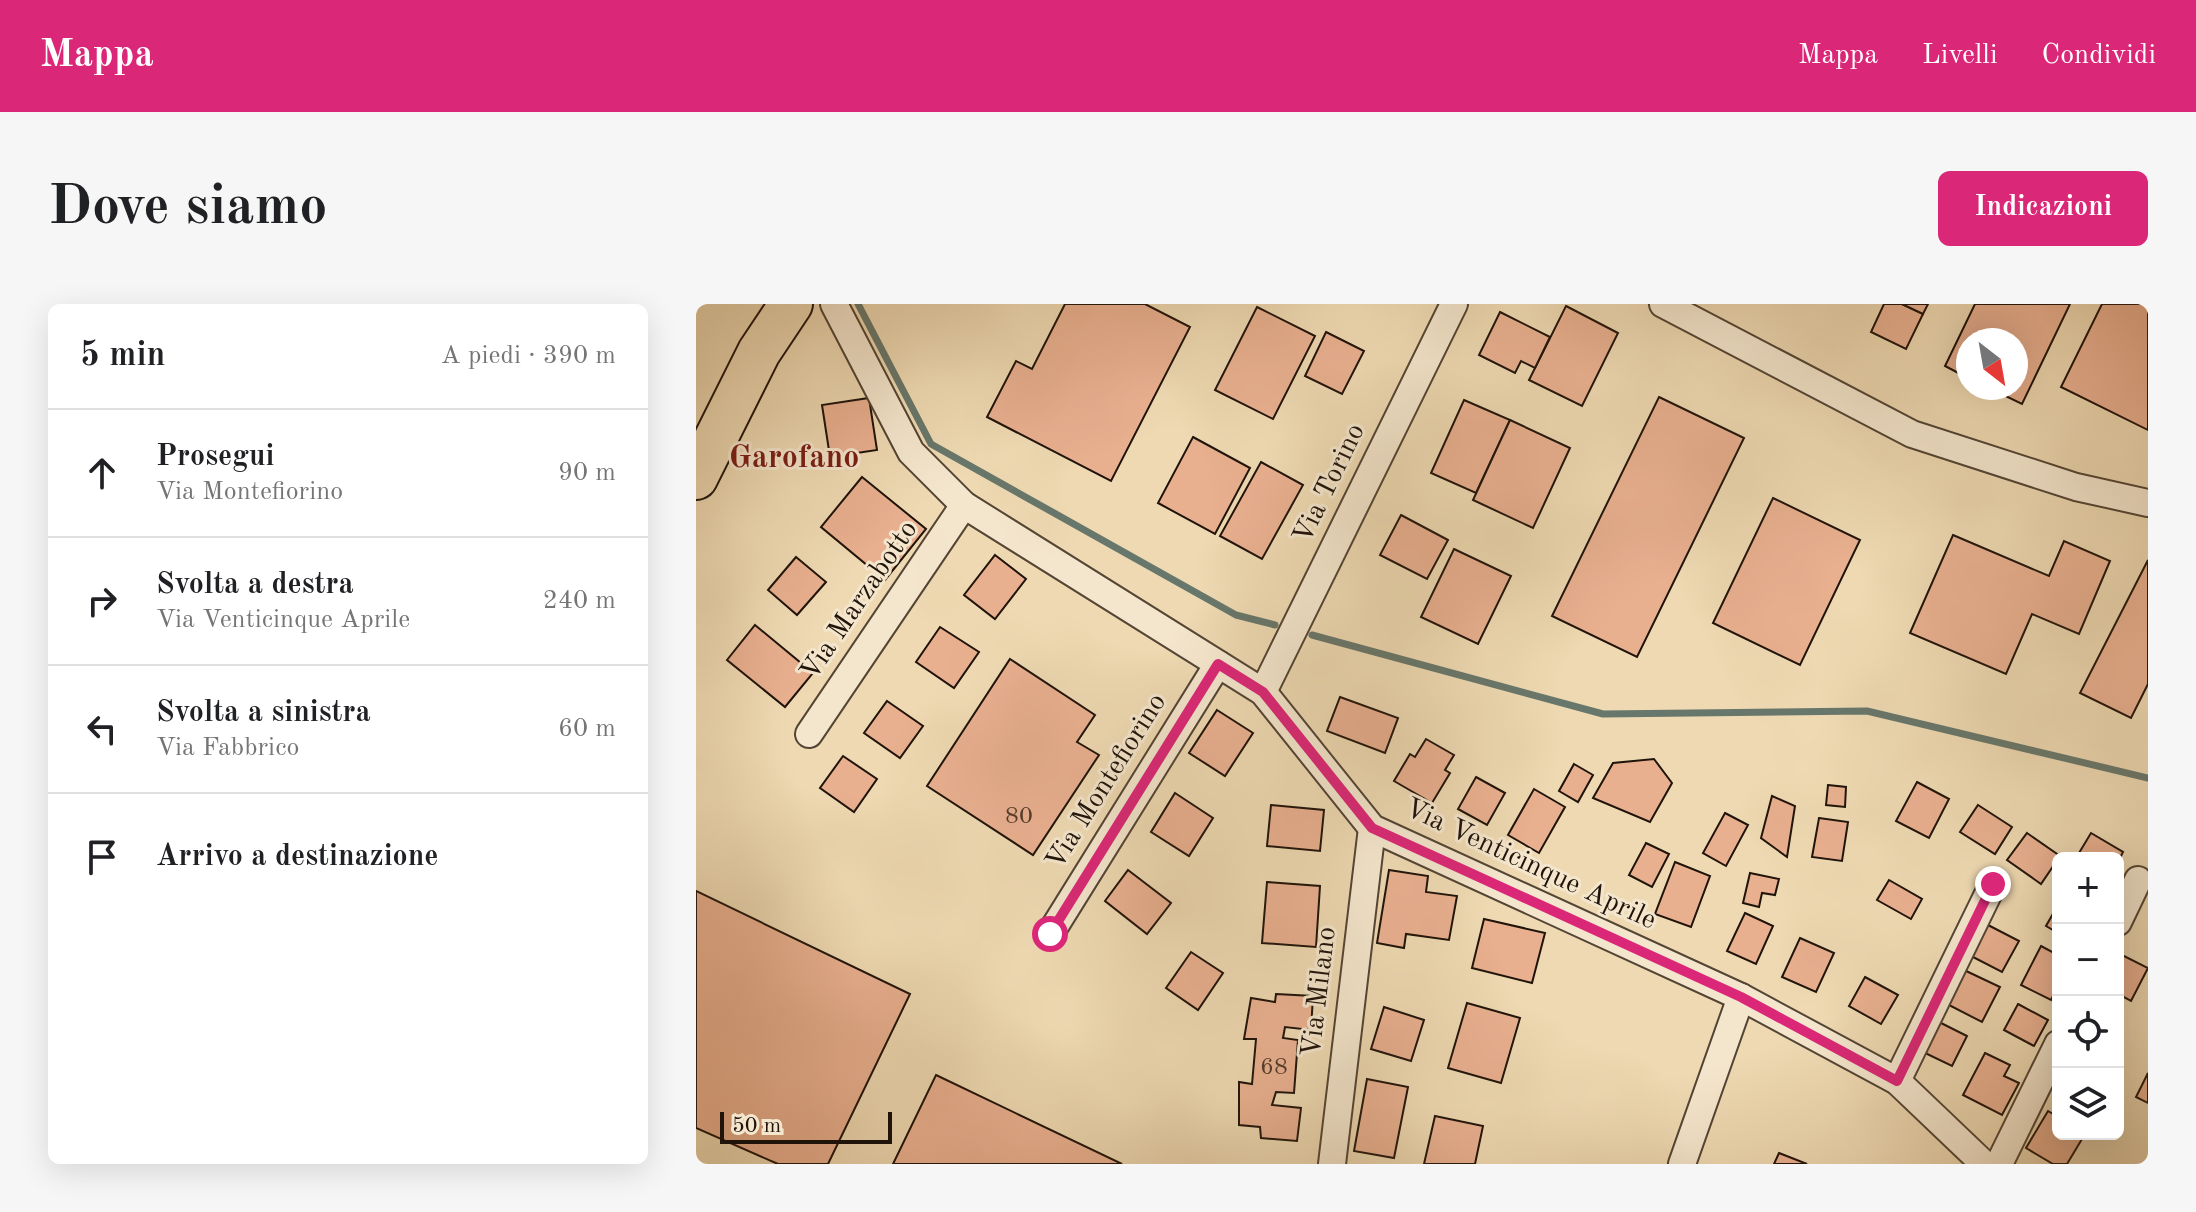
<!DOCTYPE html>
<html lang="it">
<meta charset="utf-8">
<style>
body{margin:0;font-family:"Old Standard TT",serif;background:#f6f6f6;color:#202124}
.controls{position:absolute;right:24px;bottom:24px;display:grid;overflow:hidden;border-radius:12px;box-shadow:0 8px 32px #0002}
.controls button{width:72px;height:72px;display:grid;place-items:center;padding:0;border:0;border-bottom:2px solid #e0e0e0;background:#fff;color:#202124;font:40px sans-serif}
.compass{position:absolute;left:1260px;top:24px;width:72px;height:72px;border-radius:50%;background:#fff;box-shadow:0 8px 32px #0002;rotate:149deg}
.scale{position:absolute;left:24px;bottom:20px;width:172px;box-sizing:border-box;padding-left:8px;border:4px solid #1f130a;border-top:0;font-size:22px;line-height:28px;white-space:nowrap;color:#1f130a;-webkit-text-stroke:6px #f4e6cd;paint-order:stroke}
.stop{position:absolute;width:24px;height:24px;margin:-18px;border:6px solid #db2777;border-radius:50%;background:#fff}
.stop.end{background:#db2777;border-color:#fff;box-shadow:0 2px 8px #0008}
.list{margin:0;padding:0;list-style:none}
h2{display:flex;justify-content:space-between;align-items:center;height:104px;margin:0;padding:0 32px;font-size:34px}
h2 small{font-size:26px;font-weight:400;color:#757577}
.list li{display:grid;grid-template-columns:52px 1fr auto;gap:24px;align-items:center;box-sizing:border-box;height:128px;padding:0 32px;border-top:2px solid #e0e0e0}
.list b{display:block;font-size:30px;white-space:nowrap}
.list p{margin:0;font-size:26px;white-space:nowrap;color:#757577}
.list em{font-size:26px;font-style:normal;color:#757577}
.icon{flex:none;width:44px;height:44px;fill:none;stroke:currentColor;stroke-width:2;stroke-linecap:round;stroke-linejoin:round}
.map{position:relative;flex:none;width:1452px;height:860px;overflow:hidden;border-radius:12px}
header{display:flex;align-items:center;gap:48px;box-sizing:border-box;height:112px;padding:0 40px;background:#db2777;color:#fff}
header strong{font-size:38px}
nav{display:flex;gap:44px;margin-inline-start:auto;font-size:28px}
.intro{display:flex;align-items:center;justify-content:space-between;box-sizing:border-box;height:192px;padding:0 48px}
h1{margin:0;font-size:56px}
.button{padding:20px 36px;border-radius:12px;background:#db2777;color:#fff;font-size:28px;font-weight:700}
main{display:flex;gap:48px;padding:0 48px}
aside{flex:1;background:#fff;border-radius:12px;box-shadow:0 8px 32px #0002}
.map>svg:first-child{display:block}
</style>
<header>
<strong>Mappa</strong>
<nav><a>Mappa</a><a>Livelli</a><a>Condividi</a></nav>
</header>
<div class="intro"><h1>Dove siamo</h1><a class="button">Indicazioni</a></div>
<main>
<aside>
<h2>5 min<small>A piedi · 390 m</small></h2>
<ul class="list">
<li><svg class="icon" aria-label="ahead" viewBox="0 0 24 24"><path d="M12 20V5M6 11l6-6 6 6"/></svg><div><b>Prosegui</b><p>Via Montefiorino</p></div><em>90 m</em></li>
<li><svg class="icon" aria-label="right" viewBox="0 0 24 24"><path d="M7 20v-9h11M14 6l5 5-5 5"/></svg><div><b>Svolta a destra</b><p>Via Venticinque Aprile</p></div><em>240 m</em></li>
<li><svg class="icon" aria-label="left" viewBox="0 0 24 24"><path d="M17 20v-9H6M10 6l-5 5 5 5"/></svg><div><b>Svolta a sinistra</b><p>Via Fabbrico</p></div><em>60 m</em></li>
<li><svg class="icon" aria-label="arrive" viewBox="0 0 24 24"><path d="M6 21V4h12l-3 4 3 4H6"/></svg><div><b>Arrivo a destinazione</b></div></li>
</ul>
</aside>
<div class="map">
<svg width="1452" height="860" viewBox="0 0 1452 860">
<rect width="100%" height="100%" fill="#eed9b2"/>
<filter id="stains"><feTurbulence type="fractalNoise" baseFrequency=".0025" numOctaves="4"/><feColorMatrix values="0 0 0 0 .2 0 0 0 0 .09 0 0 0 0 .02 0 0 0 .5 -.17"/></filter>
<radialGradient id="worn" r=".72"><stop offset=".6" stop-color="#630" stop-opacity="0"/><stop offset="1" stop-color="#630" stop-opacity=".3"/></radialGradient>
<g fill="none" stroke-linecap="round" stroke-linejoin="round">
<g stroke="#68776b" stroke-width="7">
<polyline points="162,0 235,140 540,311 579,321"/>
<polyline points="616,331 907,410 1171,407 1452,474"/>
</g>
</g>
<g fill="#e9b090" stroke="#1f130a" stroke-width="2">
<polygon points="369,0 449,0 494,23 415,177 291,113 320,57 336,65"/>
<polygon points="1188,0 1206,0 1227,10 1210,45 1175,28"/>
<polygon points="1206,0 1232,0 1227,10"/>
<polygon points="1279,0 1374,0 1326,100 1293,84 1320,84 1320,36 1272,36 1272,74 1249,62"/>
<polygon points="1406,0 1452,0 1452,126 1365,83"/>
<polygon points="870,2 922,29 886,102 833,76"/>
<polygon points="561,3 619,32 577,115 519,86"/>
<polygon points="804,8 854,33 839,64 825,57 819,69 783,51"/>
<polygon points="630,28 668,47 646,90 609,72"/>
<polygon points="963,93 1048,134 941,353 856,312"/>
<polygon points="173,94 181,146 134,153 126,101"/>
<polygon points="768,96 814,116 780,189 735,169"/>
<polygon points="814,116 874,144 837,224 777,196"/>
<polygon points="497,133 554,164 519,230 462,199"/>
<polygon points="565,158 607,181 566,255 524,232"/>
<polygon points="166,173 230,225 189,276 125,223"/>
<polygon points="1077,194 1164,236 1104,361 1017,319"/>
<polygon points="705,211 752,236 731,275 684,251"/>
<polygon points="1257,231 1353,272 1368,237 1414,257 1383,330 1336,310 1310,370 1214,329"/>
<polygon points="758,245 815,272 782,340 725,313"/>
<polygon points="299,251 330,275 299,315 268,291"/>
<polygon points="100,253 130,278 101,311 72,286"/>
<polygon points="1452,256 1452,380 1435,414 1384,389"/>
<polygon points="59,321 117,369 89,403 31,356"/>
<polygon points="244,323 283,348 258,384 220,358"/>
<polygon points="314,355 399,411 381,438 403,451 337,551 231,482"/>
<polygon points="644,393 702,414 689,449 631,427"/>
<polygon points="191,397 227,422 204,454 168,429"/>
<polygon points="521,406 557,429 529,472 493,449"/>
<polygon points="730,435 758,451 749,466 754,469 736,499 698,477 714,450 719,453"/>
<polygon points="147,452 181,475 158,508 124,484"/>
<polygon points="958,455 976,479 954,518 897,494 917,459"/>
<polygon points="878,460 897,471 882,498 863,487"/>
<polygon points="780,473 809,489 791,521 762,505"/>
<polygon points="1221,478 1253,495 1233,534 1200,517"/>
<polygon points="1132,481 1150,483 1149,503 1130,501"/>
<polygon points="838,485 869,503 843,549 812,531"/>
<polygon points="479,489 517,514 493,552 455,528"/>
<polygon points="1076,492 1099,502 1091,553 1065,534"/>
<polygon points="575,501 628,506 624,547 571,542"/>
<polygon points="1282,501 1316,523 1299,550 1264,528"/>
<polygon points="1029,509 1052,521 1030,562 1007,549"/>
<polygon points="1123,514 1152,518 1146,557 1116,553"/>
<polygon points="1331,529 1364,552 1345,580 1311,556"/>
<polygon points="1395,529 1427,548 1422,558 1422,554 1380,554"/>
<polygon points="950,539 973,550 956,583 933,571"/>
<polygon points="979,558 1014,572 995,623 959,610"/>
<polygon points="432,566 475,599 451,630 409,597"/>
<polygon points="693,566 732,572 730,588 761,592 753,636 710,630 708,644 681,639"/>
<polygon points="1054,569 1083,575 1079,591 1066,589 1063,603 1047,599"/>
<polygon points="1193,576 1226,595 1215,615 1181,596"/>
<polygon points="571,578 624,582 620,643 566,639"/>
<polygon points="0,587 214,690 132,860 82,860 0,824"/>
<polygon points="1362,601 1362,629 1350,622"/>
<polygon points="1049,609 1077,622 1060,660 1031,647"/>
<polygon points="788,615 849,629 836,679 776,664"/>
<polygon points="1292,621 1323,637 1306,668 1275,652"/>
<polygon points="1104,634 1138,649 1120,688 1086,673"/>
<polygon points="1345,642 1362,651 1362,682 1355,696 1325,681"/>
<polygon points="495,648 527,669 502,706 470,684"/>
<polygon points="1422,649 1452,664 1435,697 1422,690"/>
<polygon points="1268,666 1304,683 1286,718 1251,700"/>
<polygon points="1169,673 1202,691 1185,720 1153,702"/>
<polygon points="580,690 617,692 615,726 589,723 587,734 602,736 598,789 580,788 576,801 605,804 601,837 565,834 564,823 543,821 543,778 556,780 560,735 548,735 555,694 579,698"/>
<polygon points="771,699 824,714 805,779 752,764"/>
<polygon points="1322,700 1352,716 1338,742 1308,726"/>
<polygon points="688,703 728,716 715,757 675,745"/>
<polygon points="1243,718 1271,732 1256,762 1227,748"/>
<polygon points="1289,749 1314,761 1308,772 1323,779 1306,811 1267,791"/>
<polygon points="1452,769 1452,799 1440,793"/>
<polygon points="240,771 426,860 197,860"/>
<polygon points="671,775 712,783 698,854 658,847"/>
<polygon points="1352,807 1362,813 1362,830 1389,830 1371,860 1357,860 1330,844"/>
<polygon points="739,812 787,822 779,860 728,860"/>
<polygon points="1083,849 1111,860 1078,860"/>
</g>
<g fill="none" stroke-linecap="round" stroke-linejoin="round">
<defs>
<g id="street">
<polyline points="138,0 215,148 268,201 567,388 676,524 1045,693 1201,777 1288,860"/>
<polyline points="967,0 1216,130 1380,183 1452,199"/>
<polyline points="567,388 758,0"/>
<polyline points="113,430 268,201"/>
<polyline points="1422,618 1442,576"/>
<polyline points="354,630 522,360"/>
<polyline points="1201,777 1297,580"/>
<polyline points="636,860 676,524"/>
<polyline points="986,860 1045,693"/>
<polyline points="1303,860 1362,740"/>
</g>
<polyline id="primary" points="0,174 63,48 95,0"/>
</defs>
<use href="#street" stroke="#534434" stroke-width="30"/>
<use href="#primary" stroke="#1f130a" stroke-width="46"/>
<use href="#street" stroke="#f4e6cd" stroke-width="26"/>
<use href="#primary" stroke="#eed9b2" stroke-width="42"/>
</g>
<g fill="none" stroke-linecap="round" stroke-linejoin="round">
<polyline stroke="#db2777" stroke-width="10" points="354,630 522,360 567,388 676,524 1045,693 1201,777 1297,580"/>
</g>
<g text-anchor="middle" dominant-baseline="central" stroke-width="6" stroke-linejoin="round" paint-order="stroke">
<g font-size="24" fill="#523a2c">
<text x="323" y="513">80</text>
<text x="578" y="764">68</text>
</g>
<g font-size="28" fill="#1f130a" stroke="#f4e6cd">
<text transform="translate(634 180) rotate(-64)">Via Torino</text>
<text transform="translate(164 297) rotate(-56)">Via Marzabotto</text>
<text transform="translate(411 478) rotate(-58)">Via Montefiorino</text>
<text transform="translate(834 561) rotate(25)">Via Venticinque Aprile</text>
<text transform="translate(624 688) rotate(-83)">Via Milano</text>
</g>
<g font-size="32" font-weight="bold" fill="#7a1f14" stroke="#f4e6cd">
<text x="98" y="155">Garofano</text>
</g>
</g>
<rect width="100%" height="100%" filter="url(#stains)"/>
<rect width="100%" height="100%" fill="url(#worn)"/>
</svg>
<div class="controls">
<button>+</button>
<button>−</button>
<button><svg class="icon" aria-label="locate" viewBox="0 0 24 24"><circle cx="12" cy="12" r="6"/><path d="M12 2v4M12 18v4M2 12h4M18 12h4"/></svg></button>
<button><svg class="icon" aria-label="layers" viewBox="0 0 24 24"><path d="M12 4l9 5-9 5-9-5zM3 14l9 5 9-5"/></svg></button>
</div>
<svg class="compass" viewBox="-18 -18 36 36"><path d="M0-13l5 13h-10z" fill="#e53935"/><path d="M0 13l5-13h-10z" fill="#757577"/></svg>
<div class="scale">50 m</div>
<div class="stop" style="left:354px;top:630px"></div>
<div class="stop end" style="left:1297px;top:580px"></div>
</div>
</main>
